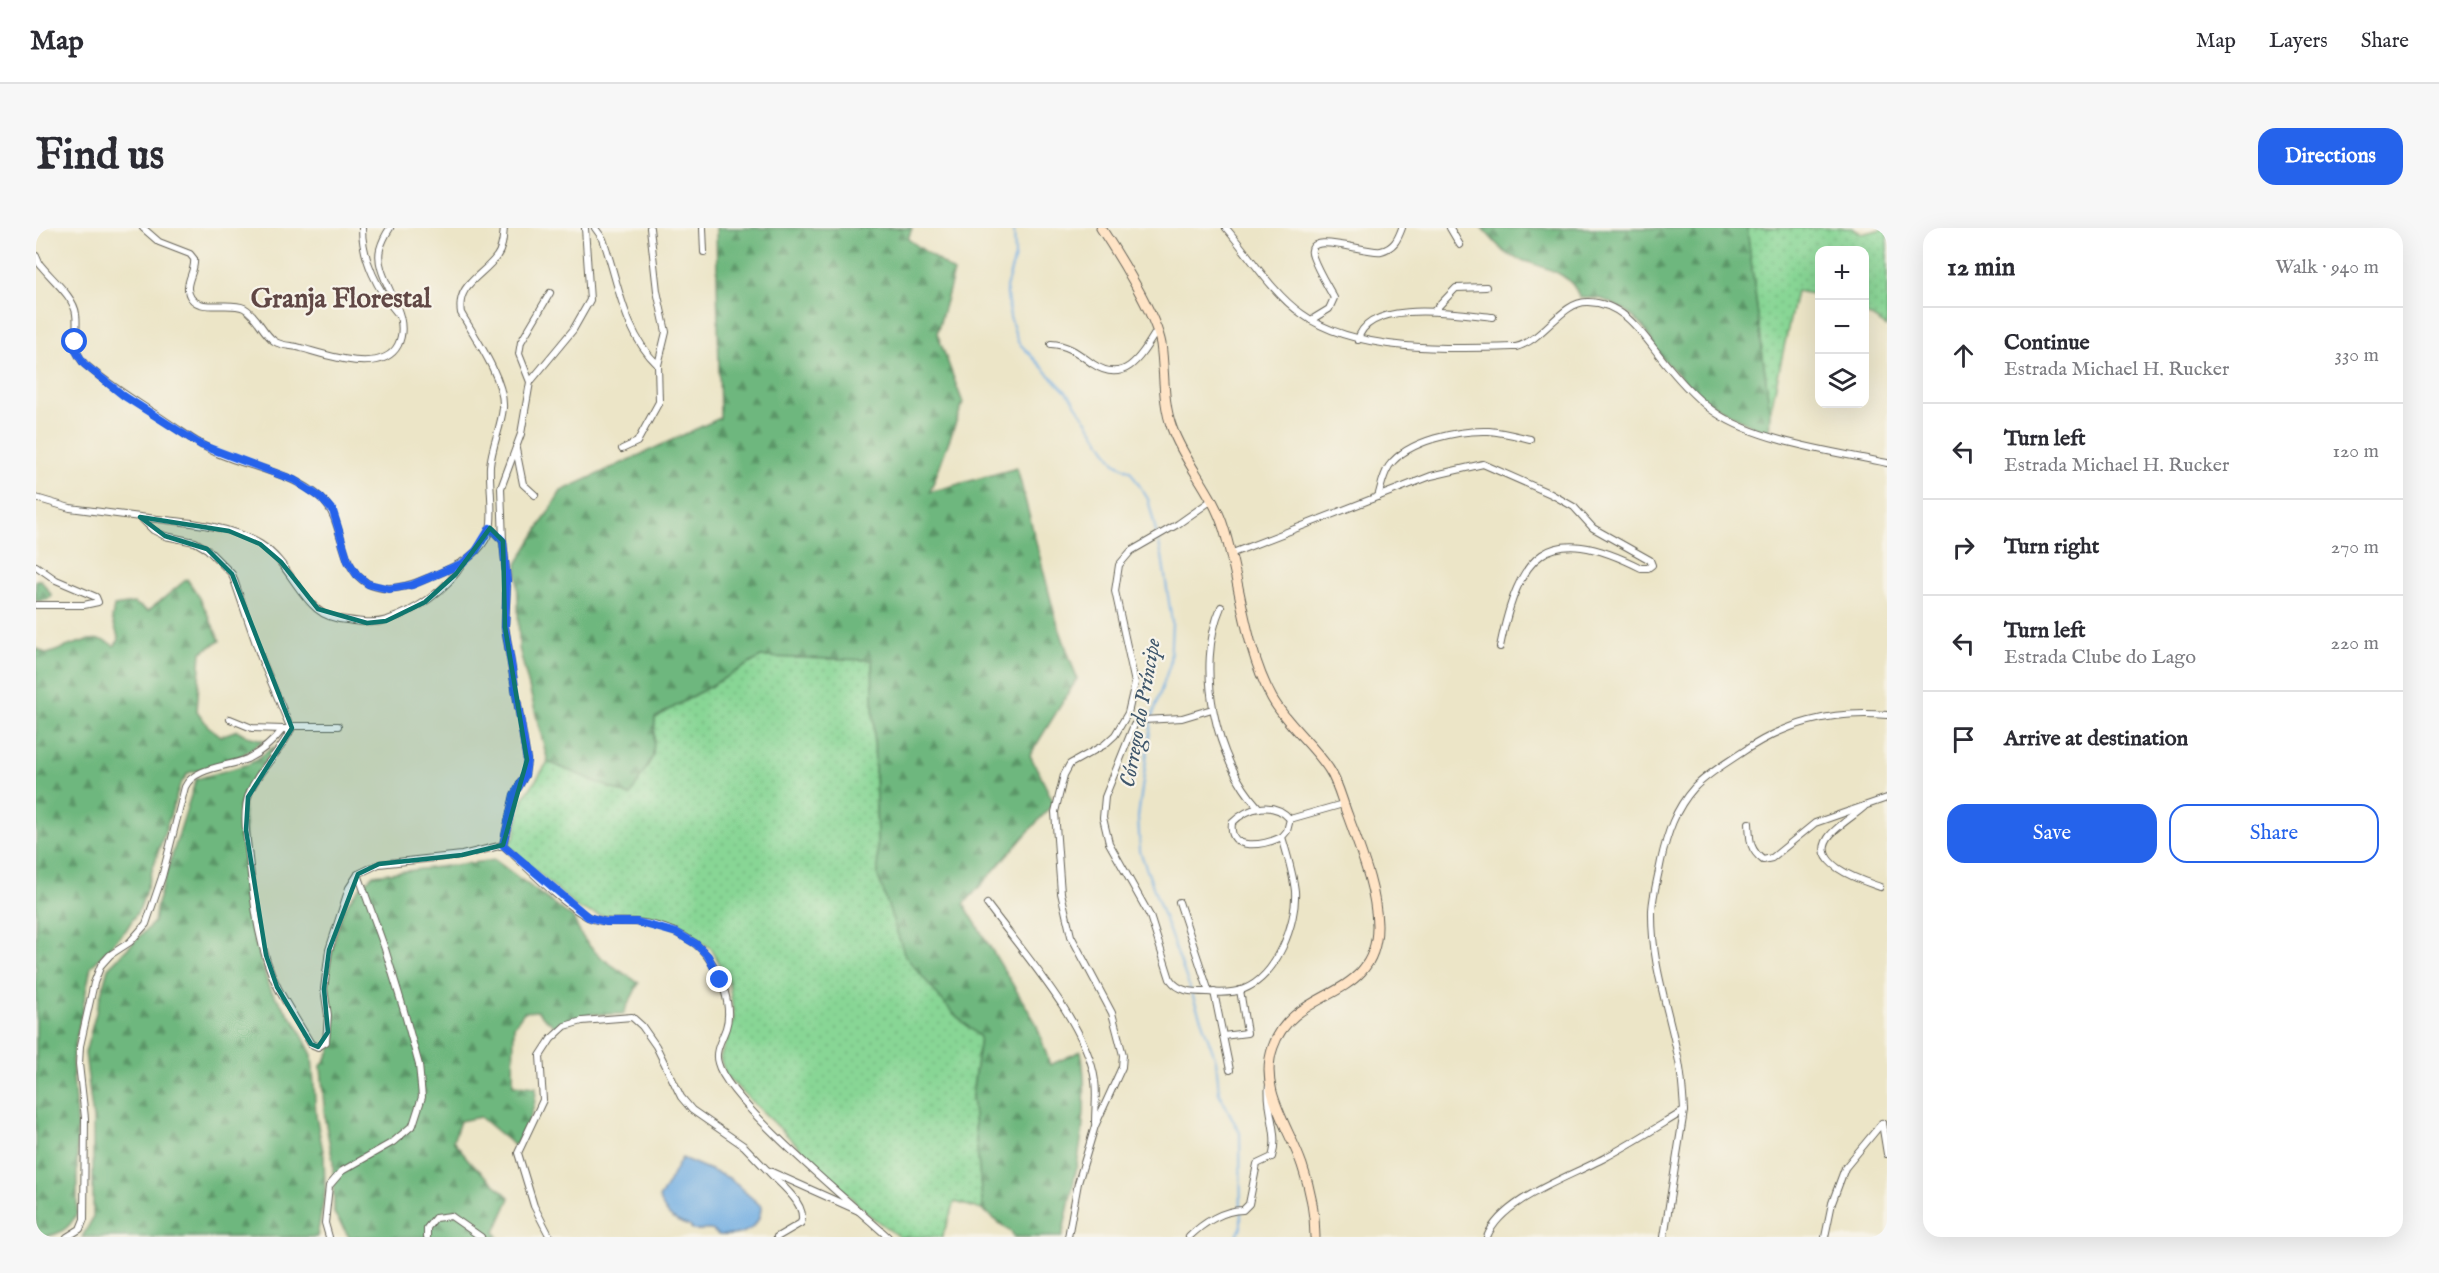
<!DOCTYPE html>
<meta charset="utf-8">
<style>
body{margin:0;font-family:"IM FELL English",serif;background:#f7f7f7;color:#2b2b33}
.controls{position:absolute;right:18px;top:18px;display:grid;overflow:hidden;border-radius:12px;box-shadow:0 6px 24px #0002}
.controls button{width:54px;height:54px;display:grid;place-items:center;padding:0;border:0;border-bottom:2px solid #e1e1e2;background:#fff;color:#2b2b33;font:30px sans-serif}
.stop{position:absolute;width:18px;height:18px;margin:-14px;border:4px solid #2563eb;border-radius:50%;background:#fff}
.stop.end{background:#2563eb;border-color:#fff;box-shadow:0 2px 6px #0008}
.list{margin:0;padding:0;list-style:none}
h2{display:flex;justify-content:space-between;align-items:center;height:78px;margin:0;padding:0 24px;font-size:26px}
h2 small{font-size:20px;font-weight:400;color:#7c7c81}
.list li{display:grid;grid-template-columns:39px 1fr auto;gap:18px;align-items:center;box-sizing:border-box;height:96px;padding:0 24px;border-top:2px solid #e1e1e2}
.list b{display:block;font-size:22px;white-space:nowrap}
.list p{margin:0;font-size:20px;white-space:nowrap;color:#7c7c81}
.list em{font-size:20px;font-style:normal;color:#7c7c81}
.actions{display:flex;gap:12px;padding:18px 24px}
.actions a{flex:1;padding:14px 0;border:2px solid #2563eb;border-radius:18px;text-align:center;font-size:21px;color:#2563eb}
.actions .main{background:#2563eb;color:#fff}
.icon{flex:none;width:33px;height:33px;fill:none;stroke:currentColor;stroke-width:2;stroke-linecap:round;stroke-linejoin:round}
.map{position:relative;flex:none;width:1851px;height:1009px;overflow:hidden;border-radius:18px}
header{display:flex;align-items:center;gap:36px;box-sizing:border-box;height:84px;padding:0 30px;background:#fff;border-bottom:2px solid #e1e1e2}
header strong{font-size:28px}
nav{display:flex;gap:33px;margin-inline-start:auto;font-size:21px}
.intro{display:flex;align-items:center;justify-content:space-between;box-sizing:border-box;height:144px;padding:0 36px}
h1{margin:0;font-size:42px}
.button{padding:15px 27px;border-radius:18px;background:#2563eb;color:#fff;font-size:21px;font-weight:700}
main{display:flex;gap:36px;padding:0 36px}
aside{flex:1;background:#fff;border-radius:18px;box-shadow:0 6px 24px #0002}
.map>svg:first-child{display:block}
</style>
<header>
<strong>Map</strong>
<nav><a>Map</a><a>Layers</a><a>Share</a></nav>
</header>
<div class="intro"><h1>Find us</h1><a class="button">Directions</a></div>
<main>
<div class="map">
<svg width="1851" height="1009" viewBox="0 0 1851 1009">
<defs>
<pattern id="green-dots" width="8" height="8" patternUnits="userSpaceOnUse" patternTransform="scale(1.5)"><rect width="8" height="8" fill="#88d695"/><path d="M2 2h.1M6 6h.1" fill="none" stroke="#75b780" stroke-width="1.8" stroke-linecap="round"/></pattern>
<pattern id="forest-firs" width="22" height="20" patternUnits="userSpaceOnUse" patternTransform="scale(1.5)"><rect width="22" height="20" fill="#6eb77e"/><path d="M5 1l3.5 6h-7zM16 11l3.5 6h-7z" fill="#5a9466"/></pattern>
</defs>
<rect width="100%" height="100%" fill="#f7f3e8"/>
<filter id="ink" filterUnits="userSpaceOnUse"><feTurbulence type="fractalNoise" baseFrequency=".0167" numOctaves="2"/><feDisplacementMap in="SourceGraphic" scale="12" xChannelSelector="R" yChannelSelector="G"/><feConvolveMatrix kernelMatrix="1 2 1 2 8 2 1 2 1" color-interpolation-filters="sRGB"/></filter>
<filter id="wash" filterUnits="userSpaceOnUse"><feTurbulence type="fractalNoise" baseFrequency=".008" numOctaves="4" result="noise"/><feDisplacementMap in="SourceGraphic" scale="24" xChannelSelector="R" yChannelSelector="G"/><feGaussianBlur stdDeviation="1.35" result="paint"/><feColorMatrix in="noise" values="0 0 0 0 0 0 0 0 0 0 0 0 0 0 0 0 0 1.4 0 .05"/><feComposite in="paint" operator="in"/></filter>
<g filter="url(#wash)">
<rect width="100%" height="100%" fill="#ece5c7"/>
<g fill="url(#green-dots)" stroke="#527958" stroke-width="1.5">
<polygon points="1711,0 1816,0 1826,6 1851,0 1851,99 1829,85 1828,22 1784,22 1783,67 1760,63 1734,185"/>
<polygon points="725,429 836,432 842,648 916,784 944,809 936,868 947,982 919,974 906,1009 863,1009 832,986 690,848 684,830 698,791 693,754 675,720 642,701 605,687 566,688 543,681 471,617 478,610 487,571 512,534 594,567 617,528 619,490"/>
</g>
<g fill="url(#forest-firs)" stroke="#456a4d" stroke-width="1.5">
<path d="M680,0H876L872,11L918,44L901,105L927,175L894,264L981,240L1019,388L1041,451L994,527L1018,575L928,676L1000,795L1014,837L1045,823C1056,888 1039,946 1026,1009H978L976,1005L947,982L936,868L944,809L916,784L869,728L842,648L836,432L725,429L619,490L617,528L594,568L512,534L483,420L481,336L525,263L684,190Z"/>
<path d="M1446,0H1711L1734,185L1733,207L1666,171L1625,129L1607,98L1589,82L1566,71L1543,69C1535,40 1497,39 1473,27C1463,21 1454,8 1446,0Z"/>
<path d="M151,351L164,370L184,413L165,424L161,483L172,498L185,508L201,502L211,508L228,512L196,534L152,545L144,557L104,680L90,702L55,739L36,832L41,903V985C33,1003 19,1009 0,1009V420L11,426C32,420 59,402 78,418L83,412L76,390L78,378L98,375L112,383Z"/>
<polygon points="0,352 5,352 16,368 11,372 0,373"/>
<polygon points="239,518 207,567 214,696 233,760 261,797 276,827 280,888 288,928 289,964 281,1009 46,1009 57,990 57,892 49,825 72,740 118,694 121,676 160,551 213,536"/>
<path d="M459,632L538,691C548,723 576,737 603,755L587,786H553L519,799L501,783L488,784L478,798L477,857L500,859C500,882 491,898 479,918L444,889L424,893L417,913L435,935L474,970L459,1004L462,1009H313L298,985L297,934L289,892L285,838C307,809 295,796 292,764C290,745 301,694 310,678C317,666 327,656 337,647Z"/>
</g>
<path fill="#71ade2" stroke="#46647f" stroke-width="1.5" d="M646,930L693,950L725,978C725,1001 706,1009 683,1007C680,1006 678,1003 675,1002C670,1001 662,1003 656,1002L654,998C636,993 629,986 623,970C633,957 637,944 646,930Z"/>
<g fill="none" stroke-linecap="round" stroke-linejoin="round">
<polyline stroke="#71ade2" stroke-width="2" points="978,0 979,29 970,59 974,89 982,114 1034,168 1079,235 1094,243 1112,271 1126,328 1136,394 1134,436 1116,489 1102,589 1104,623 1180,832 1183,865 1204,905 1205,1000 1199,1009"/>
</g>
</g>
<g filter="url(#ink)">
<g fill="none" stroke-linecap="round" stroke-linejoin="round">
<defs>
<g id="street">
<path d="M107,0L123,14L154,26L158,31C160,44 146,57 155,70C165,84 194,73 208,80C221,87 226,104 238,113C247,119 256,117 265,120C288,126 346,148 362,117C378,85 337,50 344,21C346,14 350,6 354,0"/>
<path d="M326,0C326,31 342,63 362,86"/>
<path d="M559,0L567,11C583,55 587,104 622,137L630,104L621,63L614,0"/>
<polyline points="667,0 668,24"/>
<path d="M1190,0C1214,28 1236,65 1266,86C1318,125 1418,121 1480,119C1508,112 1526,73 1552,74C1591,75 1609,111 1631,137C1645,154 1662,173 1680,185C1723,214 1800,224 1851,235"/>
<polyline points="1414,0 1424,17"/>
<path d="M0,28L3,35C13,49 38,68 40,86C43,105 33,122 50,137C75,159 103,175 131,194C148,205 163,217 181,225C215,240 256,244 285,270C310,293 301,338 331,355C350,366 374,358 392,350C416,340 446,329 454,301C458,287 453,255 454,238C456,218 465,199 467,180C469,152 439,109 425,85C420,56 447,48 461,28C467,20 467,9 468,0"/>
<polyline points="1398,83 1420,60 1450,59"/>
<path d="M1275,92L1293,81L1298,70C1291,57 1282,43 1277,29C1266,0 1331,26 1345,23C1358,20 1362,11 1366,0"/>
<path d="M1322,112C1331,70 1425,86 1457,89"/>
<path d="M1015,116C1033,117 1043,126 1057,136C1090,158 1106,126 1121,102"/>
<polyline points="494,154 483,126 485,114 514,65"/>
<polyline points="480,221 487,256 499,267"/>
<polyline points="586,221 601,214 623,174 622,137"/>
<path d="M1342,269C1345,259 1347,247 1353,238C1372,212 1423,202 1453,203C1466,204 1481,208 1494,211"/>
<polyline points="0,270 34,280 104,289 117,302 129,308 159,314 171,321 196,346 225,430 255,501"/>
<path d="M104,289C143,294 189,295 224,316C250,332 259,362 281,381C289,388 300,391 311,392C324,394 338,396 351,392C380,383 411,362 427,335"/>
<polyline points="467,313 465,260 485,206 494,154 537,102 554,72 549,0"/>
<path d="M1194,326L1395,248L1447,236L1515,266L1538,279L1557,300L1614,332L1616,337L1612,340H1605C1510,292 1483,326 1464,419"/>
<polyline points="0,338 20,352 60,369 62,374 48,377 0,377"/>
<path d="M1185,379C1159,438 1179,533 1223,580"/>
<path d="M1176,481L1146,490L1107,492L1098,497L1069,569L1067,590L1073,615L1114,688L1134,751C1143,764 1156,764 1171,764C1182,765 1198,765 1208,761C1241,748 1261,695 1259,663C1257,645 1251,626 1246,609L1251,603L1254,591L1307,576"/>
<polyline points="194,491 216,500 247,501"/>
<polyline points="255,498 302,498"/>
<path d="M1828,579C1818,588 1799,599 1792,610C1774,637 1828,653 1844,659"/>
<path d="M1713,595C1714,612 1713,621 1727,632L1736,630L1779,595L1851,570"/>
<path d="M1246,609C1228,617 1192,625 1196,595C1212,579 1237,572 1254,591"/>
<path d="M467,617C490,638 524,674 550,688C565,696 582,693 599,694C624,696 656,707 671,728C685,746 697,778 690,800C686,812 678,823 682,835C691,873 818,978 852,1009"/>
<polyline points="1143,674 1173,764"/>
<path d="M951,676C985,722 1052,797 1059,853C1061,866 1059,881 1059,895"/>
<polyline points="1178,764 1194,842"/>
<polyline points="1187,808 1211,805 1204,762"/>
<polyline points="1846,895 1851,926"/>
<path d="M733,944C745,957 772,977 765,995L741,1009"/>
<path d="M31,1009L44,1001L48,991L49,890L43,836L44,818L58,755L65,737L74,727L94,714L110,696L126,649L149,559C158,539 192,539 211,531C225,524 237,514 247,501H255C245,525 222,541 213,566C206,585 211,611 213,630C218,674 222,721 242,760C252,779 264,797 275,816L282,819L290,814L292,787L288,761L293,722L313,660L322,646L343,636L426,627L467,617L478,567L489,547L491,532L469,399L471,353L467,313L454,300"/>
<polyline points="293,1009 289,995 293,958 306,943 357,914 377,897 386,869 383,837 368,783 349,721 322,646"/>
<polyline points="391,1009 391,1000 399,990 415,988 445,1009"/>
<polyline points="514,1009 498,978 482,925 507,872 504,828 515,811 529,798 546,793 596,789 606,798 620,818 645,869 656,882 708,918 731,942 825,984"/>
<polyline points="1032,1009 1042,955 1059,898 1086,839 1087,827 1076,785 1035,708 1025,665 1019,584 1028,547 1034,536 1068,517 1079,507 1092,485 1099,455 1079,363 1083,337 1095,323 1142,296 1176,272"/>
<path d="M1153,1009C1167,995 1187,982 1207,982L1213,976L1221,936L1236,929C1244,905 1229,881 1233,856"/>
<path d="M1451,1009C1466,970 1537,948 1572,928C1598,914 1623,898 1648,883C1647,865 1646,847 1642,829C1632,778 1615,736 1616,682C1617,666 1622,649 1625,633C1631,606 1639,581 1658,560C1670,547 1687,537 1702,527C1748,495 1795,482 1851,487"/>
<polyline points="1628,1009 1648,883"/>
<polyline points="1789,1009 1796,975 1809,940 1846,895"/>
</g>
<path id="secondary" d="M1065,0C1082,26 1120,87 1125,116C1129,144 1126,173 1136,200C1149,236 1177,264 1188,301C1205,356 1208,419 1236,470C1251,497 1276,515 1293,541C1302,554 1306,573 1312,588C1325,624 1340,659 1341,697C1342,775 1258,757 1237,819C1222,861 1253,899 1266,937C1274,960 1279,985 1279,1009"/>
</defs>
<use href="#street" stroke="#656258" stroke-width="8"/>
<use href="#secondary" stroke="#656258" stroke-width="11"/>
<use href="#street" stroke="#fff" stroke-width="6"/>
<use href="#secondary" stroke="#ffe4c6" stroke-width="9"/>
</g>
</g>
<g fill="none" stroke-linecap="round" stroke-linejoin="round" filter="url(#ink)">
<polyline stroke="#2563eb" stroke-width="8" points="39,114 40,123 48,136 88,168 165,217 258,252 284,269 297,283 312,333 321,347 332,356 353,361 376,357 427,335 440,323 454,300 467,313 471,353 469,399 491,532 489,547 478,567 467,617 552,689 570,694 601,694 641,705 660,716 672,728 684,752"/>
</g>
<path fill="#0f766e" fill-opacity="0.2" stroke="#0f766e" stroke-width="4.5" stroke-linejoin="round" d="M104,289L193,303L224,316L245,334L282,381L331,395L350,393L389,374L420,346L454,300L467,313L469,399L491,532L467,617L426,627L343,636L322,646L293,722L288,761L292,804L282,819L275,816L241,759L230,727L210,602L212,569L256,500L196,346L171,321L129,308Z"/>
<g text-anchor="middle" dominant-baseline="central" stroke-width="4.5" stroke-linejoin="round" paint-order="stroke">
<g font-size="22" font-style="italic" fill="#3e566b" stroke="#f7f3e8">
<text transform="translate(1105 485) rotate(-80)">Córrego do Príncipe</text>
</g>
<g font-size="27" font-weight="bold" fill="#604745" stroke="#f7f3e8">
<text x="305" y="72">Granja Florestal</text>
</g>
</g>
</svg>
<div class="controls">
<button>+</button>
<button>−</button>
<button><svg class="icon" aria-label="layers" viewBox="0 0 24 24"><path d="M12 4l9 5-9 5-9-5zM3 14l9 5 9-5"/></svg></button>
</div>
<div class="stop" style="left:39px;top:114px"></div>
<div class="stop end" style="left:684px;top:752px"></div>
</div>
<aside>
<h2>12 min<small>Walk · 940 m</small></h2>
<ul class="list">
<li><svg class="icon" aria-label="ahead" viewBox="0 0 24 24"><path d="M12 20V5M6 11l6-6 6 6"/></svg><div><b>Continue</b><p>Estrada Michael H. Rucker</p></div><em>330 m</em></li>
<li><svg class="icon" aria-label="left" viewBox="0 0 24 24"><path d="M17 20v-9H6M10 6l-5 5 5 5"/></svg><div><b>Turn left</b><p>Estrada Michael H. Rucker</p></div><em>120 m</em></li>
<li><svg class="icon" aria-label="right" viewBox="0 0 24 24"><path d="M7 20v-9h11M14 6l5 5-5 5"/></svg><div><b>Turn right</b></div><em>270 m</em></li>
<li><svg class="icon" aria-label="left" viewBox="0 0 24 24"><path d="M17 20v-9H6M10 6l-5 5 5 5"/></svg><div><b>Turn left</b><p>Estrada Clube do Lago</p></div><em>220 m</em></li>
<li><svg class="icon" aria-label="arrive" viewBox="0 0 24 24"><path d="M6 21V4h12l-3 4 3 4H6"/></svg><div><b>Arrive at destination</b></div></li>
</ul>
<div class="actions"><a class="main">Save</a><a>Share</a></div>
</aside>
</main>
